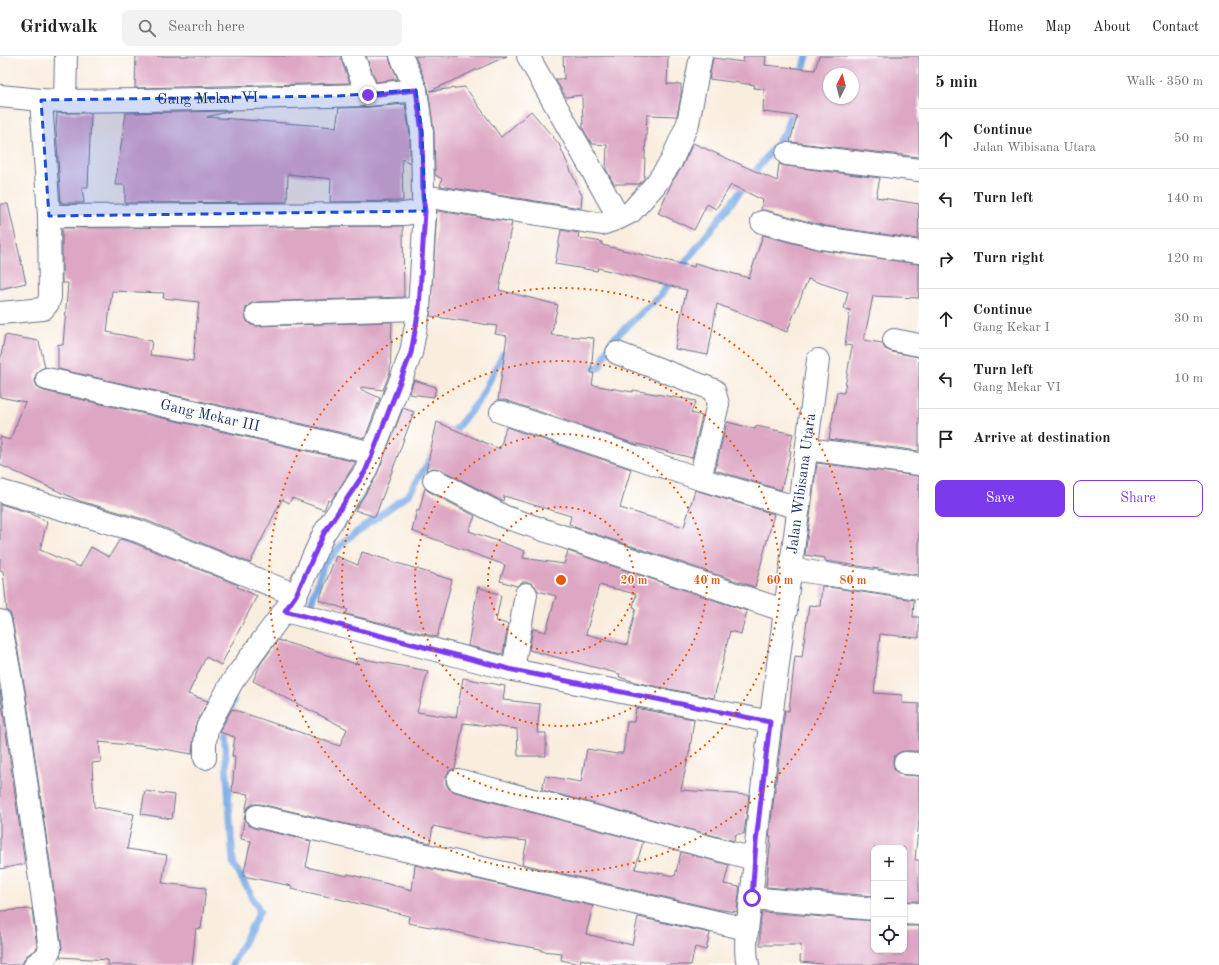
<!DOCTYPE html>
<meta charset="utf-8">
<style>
body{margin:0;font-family:"Old Standard TT",serif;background:#f2f2f2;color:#202124}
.controls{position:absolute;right:12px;bottom:12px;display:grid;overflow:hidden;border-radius:8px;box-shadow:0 1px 3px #0004}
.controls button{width:36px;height:36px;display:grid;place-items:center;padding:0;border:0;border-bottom:1px solid #e0e0e0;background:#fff;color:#202124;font:20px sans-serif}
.compass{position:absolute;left:823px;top:12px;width:36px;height:36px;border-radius:50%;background:#fff;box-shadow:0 1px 3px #0004;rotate:6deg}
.stop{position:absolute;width:12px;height:12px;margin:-9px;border:3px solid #7c3aed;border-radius:50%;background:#fff}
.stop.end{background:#7c3aed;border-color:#fff;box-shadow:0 1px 4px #0008}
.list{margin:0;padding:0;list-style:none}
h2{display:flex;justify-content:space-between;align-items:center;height:52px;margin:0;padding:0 16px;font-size:17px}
h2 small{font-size:13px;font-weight:400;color:#757577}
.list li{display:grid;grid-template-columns:26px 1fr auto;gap:12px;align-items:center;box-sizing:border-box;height:60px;padding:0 16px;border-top:1px solid #e0e0e0}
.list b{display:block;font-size:15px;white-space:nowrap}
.list p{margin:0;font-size:13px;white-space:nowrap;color:#757577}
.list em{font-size:13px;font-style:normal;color:#757577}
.actions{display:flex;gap:8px;padding:12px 16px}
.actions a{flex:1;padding:9px 0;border:1px solid #7c3aed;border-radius:8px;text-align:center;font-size:14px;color:#7c3aed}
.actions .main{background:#7c3aed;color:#fff}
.icon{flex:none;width:22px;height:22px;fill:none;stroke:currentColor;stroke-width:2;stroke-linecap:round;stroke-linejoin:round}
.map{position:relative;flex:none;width:919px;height:909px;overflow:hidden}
header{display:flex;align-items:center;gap:24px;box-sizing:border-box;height:56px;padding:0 20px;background:#fff;border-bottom:1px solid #e0e0e0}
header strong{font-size:19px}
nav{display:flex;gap:22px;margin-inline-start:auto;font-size:14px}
.search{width:280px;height:36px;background:#f2f2f2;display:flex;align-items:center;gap:10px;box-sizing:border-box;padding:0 14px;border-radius:8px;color:#757577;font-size:15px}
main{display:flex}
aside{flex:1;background:#fff}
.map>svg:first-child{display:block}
</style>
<header>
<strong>Gridwalk</strong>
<div class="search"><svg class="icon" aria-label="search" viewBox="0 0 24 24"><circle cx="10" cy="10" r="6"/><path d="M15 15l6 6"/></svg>Search here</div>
<nav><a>Home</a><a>Map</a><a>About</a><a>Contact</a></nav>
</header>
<main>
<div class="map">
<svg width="919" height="909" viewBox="0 0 919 909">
<rect width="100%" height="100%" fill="#fff"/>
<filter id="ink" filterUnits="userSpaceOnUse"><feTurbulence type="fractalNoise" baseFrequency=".025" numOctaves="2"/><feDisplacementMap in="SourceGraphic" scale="8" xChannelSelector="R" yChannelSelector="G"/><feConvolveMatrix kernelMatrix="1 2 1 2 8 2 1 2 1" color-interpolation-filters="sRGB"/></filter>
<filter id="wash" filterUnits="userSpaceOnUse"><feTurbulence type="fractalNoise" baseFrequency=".012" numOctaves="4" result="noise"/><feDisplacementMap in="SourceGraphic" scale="16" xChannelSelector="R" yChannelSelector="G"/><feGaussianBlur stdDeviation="0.9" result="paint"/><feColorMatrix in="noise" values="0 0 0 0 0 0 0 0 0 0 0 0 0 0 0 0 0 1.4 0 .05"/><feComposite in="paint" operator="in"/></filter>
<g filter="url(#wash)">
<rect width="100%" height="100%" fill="#f9edde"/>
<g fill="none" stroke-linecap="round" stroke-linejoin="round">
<g stroke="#79aae4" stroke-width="7">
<polyline points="801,21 807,0"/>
<polyline points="583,310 599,312 612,284 659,241 785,77 793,50"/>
<polyline points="449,381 479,345 503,298 513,300"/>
<polyline points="307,558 308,557 324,507 347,483 409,438 433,399"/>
<polyline points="232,909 260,855 233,807 224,674 233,644"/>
</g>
</g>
<g id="blocks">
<g fill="#dda7c4" fill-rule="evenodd">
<polygon points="136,0 341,0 341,4 350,27 135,32"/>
<polygon points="366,0 389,0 390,5 398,23 376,26"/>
<polygon points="415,0 507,0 430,35 465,31 501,81 531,55 559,88 581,138 582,138 581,152 440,130 442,123 435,119 434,76 428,32"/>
<polygon points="563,0 668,0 667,28 681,28 681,39 677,60 647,59 644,122 639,128 614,128 606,113 607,89 592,88 583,73 582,39 566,41 555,23 564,23"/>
<path d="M744,0H766L765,9L815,14L819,0H919V101L790,86L797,60L763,56L764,33L754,32L755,29L709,23L713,2L743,6ZM829,18H853V42H829Z"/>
<polygon points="405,48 410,77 410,107 402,103 403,145 330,146 331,123 288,118 287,146 125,147 125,129 115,129 126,57 231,55 207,61 336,71 339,52 369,51"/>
<polygon points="57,57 91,57 88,131 82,131 84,147 61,147 56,74"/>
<polygon points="693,87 777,125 779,108 786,110 880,122 876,141 919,148 918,183 825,170 765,154 761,154 763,144 731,129 716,153 707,148 694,174 658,157 672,126 682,111"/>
<polygon points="0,148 8,148 26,227 0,233"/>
<polygon points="437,155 512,166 499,234 558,249 551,279 594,282 591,317 594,317 592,329 633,336 633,334 696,345 691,357 702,360 692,402 638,388 638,389 505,344 498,344 507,280 495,278 497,270 430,260"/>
<path d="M403,170L404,241L257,246L250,248L246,252L245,258L247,265L251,269L257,270L392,266L390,316L383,334L361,331L360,333L380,342L365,382L58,313V288L63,289L68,227H62V172ZM112,235L164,237L163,242L199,246L193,305L150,299L152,285L107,276Z"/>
<polygon points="561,174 579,177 578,182 602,186 602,189 694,211 695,207 749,222 763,179 820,194 919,208 919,242 873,240 864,284 882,287 885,293 892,296 919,301 919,395 829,383 837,336 844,337 852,290 845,289 850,254 844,253 848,236 808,223 787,276 717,248 708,299 675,293 683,249 687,234 598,212 597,215 555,208"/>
<polygon points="5,279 39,285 45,311 38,315 35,321 35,326 38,332 44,335 356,406 331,445 328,444 324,454 292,442 289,447 282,443 250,507 143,463 80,445 0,409 0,381 10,384 25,346 0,341 0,305"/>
<polygon points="414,324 436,331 434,341 409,338"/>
<polygon points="403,352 414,356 375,461 355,454 376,421"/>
<polygon points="437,366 500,393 506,371 631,413 620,452 684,471 695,434 774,458 755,531 574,471 575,470 569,468 571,460 504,440 503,445 496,442 440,413 433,412 426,415"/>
<polygon points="727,366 755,373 756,370 793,378 789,394 791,395 781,434 715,414"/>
<polygon points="817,407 919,420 919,519 825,505 825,502 805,499"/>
<path d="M425,432L428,435L475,460L469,475L525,495L523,502L564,508L568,495L747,555L741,578L730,575L714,642L639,627L619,621L620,618L529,594L533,573L546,576L556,540L538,535L534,529L528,526H522L517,530L500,525L505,509L412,475L417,454L419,455ZM599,529L636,538L633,551L636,552L627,589L586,578Z"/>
<polygon points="0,448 30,457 47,466 40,494 80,511 91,491 109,501 120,483 134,487 238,529 237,531 257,540 221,609 206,601 188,638 208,645 195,670 192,698 140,689 140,690 99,686 101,706 92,707 94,751 134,758 127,793 167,799 162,827 206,832 201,873 196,872 192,909 108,909 108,904 60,901 62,891 26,639 12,563 10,557 7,555 3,515 0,514"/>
<polygon points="362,496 452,524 437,581 346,558 348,554 319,544 336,500 358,509"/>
<polygon points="822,530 914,544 913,561 919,561 919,582 880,578 874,637 902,639 902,647 919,648 919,695 906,695 900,696 894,700 893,706 894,713 898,718 904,719 919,720 919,763 915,804 919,804 919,845 904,845 904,792 874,792 874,840 766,831 771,780 769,780 771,764 785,654 789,655 795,600 802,601 809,549 820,550"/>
<polygon points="478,531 501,539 496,565 508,568 503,598 468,590"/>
<polygon points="278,584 356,608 358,602 428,615 417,656 456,662 463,622 505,630 503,644 540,648 537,677 546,677 546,700 518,700 517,673 463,667 455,712 449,715 446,721 446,728 449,733 455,736 643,786 635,813 675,820 681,796 729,809 724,828 740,831 737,856 715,853 522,808 527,785 487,781 487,782 433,770 430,787 382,776 355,768 355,770 260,748 253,748 248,751 245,756 249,738 232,736 235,700 232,700 235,681 219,676 232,653 340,690 347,673 253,625 261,607"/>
<polygon points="0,634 25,808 0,813"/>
<polygon points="636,652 694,663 690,693 681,734 749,739 744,778 736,778 734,785 542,734 545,720 581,726 587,693 617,698 617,697 623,697 627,666 634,666"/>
<polygon points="145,735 175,739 172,763 141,758"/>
<polygon points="245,759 245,764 248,769 254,772 311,785 306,811 347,820 348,818 412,834 415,809 593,850 586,878 632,889 638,861 710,877 706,894 695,891 691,909 605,909 581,903 580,908 561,904 562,897 541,895 541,893 500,886 500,887 448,874 448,875 436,872 408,867 409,860 335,842 291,833 292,830 243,820 251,785 241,783"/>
<polygon points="32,853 37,891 36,893 27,899 24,904 23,907 17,909 0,909 0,855"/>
<polygon points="762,856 874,865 874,894 904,894 904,870 919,870 919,909 833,909 800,906 801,889 760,889 760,867"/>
</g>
</g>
</g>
<g filter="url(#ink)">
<use href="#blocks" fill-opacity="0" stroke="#69728b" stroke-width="1"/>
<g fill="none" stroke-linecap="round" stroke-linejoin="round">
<defs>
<g id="minor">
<polyline points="353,0 368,39"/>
<polyline points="528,0 619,162"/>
<path id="s1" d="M0,40L41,44L65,45L213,43L368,39L416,34"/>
<polyline points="65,45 66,0"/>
<polyline points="787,98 919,114"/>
<polyline points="423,140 602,168 619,162 631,156 655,129 671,106 688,67 701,0"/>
<polyline points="49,160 403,158 425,155 423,140 422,76 416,34 401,0"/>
<polyline points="762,166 822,182 919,196"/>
<polyline points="0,257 43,253 48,247 50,241 49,160 41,44"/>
<polyline points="257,258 419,253"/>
<polyline points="894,284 919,289"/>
<polyline points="617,297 714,334 718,348 700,423"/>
<path id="s2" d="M47,323L373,397"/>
<polyline points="501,356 700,423 799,452"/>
<polyline points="807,393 919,408"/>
<polyline points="434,424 505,461 786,555"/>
<polyline points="0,435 138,475 296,539"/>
<polyline points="791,513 919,532"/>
<polyline points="285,555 513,614 770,666"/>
<polyline points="0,565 14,641 50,893 46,901 35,909"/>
<polyline points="513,614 526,538"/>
<polyline points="205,702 205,687 207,672 232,626 296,539 324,477 365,416 370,404 411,297 419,253 425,155"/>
<polyline points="905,707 919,708"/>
<polyline points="458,724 754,803"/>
<polyline points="257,760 747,873"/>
<polyline points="751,842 874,853"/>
<polyline points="904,857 919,858"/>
<path id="s3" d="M748,909C743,889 749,862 751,842C755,812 756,781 760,751C778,601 799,453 818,304"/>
</g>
</defs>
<use href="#minor" stroke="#69728b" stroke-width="24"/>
<use href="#minor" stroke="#fff" stroke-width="22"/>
</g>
</g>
<g fill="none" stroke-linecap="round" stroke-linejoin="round" filter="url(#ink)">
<polyline stroke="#7c3aed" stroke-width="5" points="368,39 416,34 422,76 423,140 425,155 419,253 411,297 370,404 365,416 324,477 296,539 285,555 513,614 770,666 756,786 752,842"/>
</g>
<path fill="#1d4ed8" fill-opacity="0.2" stroke="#1d4ed8" stroke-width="3" stroke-dasharray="8 5" stroke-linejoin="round" d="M416,34L422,76L425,155L49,160L41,44L338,40Z"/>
<g fill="none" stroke="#e8590c" stroke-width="2" stroke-dasharray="2 4">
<circle cx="561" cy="524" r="73"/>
<circle cx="561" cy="524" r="146"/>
<circle cx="561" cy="524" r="219"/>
<circle cx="561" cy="524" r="292"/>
</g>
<g text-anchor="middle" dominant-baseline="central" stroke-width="3" stroke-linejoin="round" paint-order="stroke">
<g font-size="15" fill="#1b2f5e" stroke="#fff">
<text stroke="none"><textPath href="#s1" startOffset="208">Gang Mekar VI</textPath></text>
<text stroke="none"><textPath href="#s2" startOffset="167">Gang Mekar III</textPath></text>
<text stroke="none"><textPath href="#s3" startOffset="485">Jalan Wibisana Utara</textPath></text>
</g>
</g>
<circle cx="561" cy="524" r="6" fill="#e8590c" stroke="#fff" stroke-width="2"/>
<g font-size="12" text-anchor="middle" font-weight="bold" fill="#e8590c" stroke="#fff" stroke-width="3" stroke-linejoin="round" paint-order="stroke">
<text x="634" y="528">20 m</text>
<text x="707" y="528">40 m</text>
<text x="780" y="528">60 m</text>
<text x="853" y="528">80 m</text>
</g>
</svg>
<div class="controls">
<button>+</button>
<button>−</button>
<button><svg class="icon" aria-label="locate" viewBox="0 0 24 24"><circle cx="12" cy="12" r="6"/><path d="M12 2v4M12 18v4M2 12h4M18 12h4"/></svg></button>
</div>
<svg class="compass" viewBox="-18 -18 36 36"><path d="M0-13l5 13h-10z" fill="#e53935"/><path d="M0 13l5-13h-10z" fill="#757577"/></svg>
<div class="stop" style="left:752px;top:842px"></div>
<div class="stop end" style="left:368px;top:39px"></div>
</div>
<aside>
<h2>5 min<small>Walk · 350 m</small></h2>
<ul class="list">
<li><svg class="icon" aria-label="ahead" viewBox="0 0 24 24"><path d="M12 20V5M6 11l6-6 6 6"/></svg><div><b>Continue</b><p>Jalan Wibisana Utara</p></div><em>50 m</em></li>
<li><svg class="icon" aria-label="left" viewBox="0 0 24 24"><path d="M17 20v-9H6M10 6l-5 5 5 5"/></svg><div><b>Turn left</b></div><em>140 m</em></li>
<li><svg class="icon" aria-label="right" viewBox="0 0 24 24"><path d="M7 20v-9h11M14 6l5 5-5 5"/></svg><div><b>Turn right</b></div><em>120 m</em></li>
<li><svg class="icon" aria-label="ahead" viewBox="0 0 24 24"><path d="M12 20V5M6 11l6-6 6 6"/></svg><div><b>Continue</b><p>Gang Kekar I</p></div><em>30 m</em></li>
<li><svg class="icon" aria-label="left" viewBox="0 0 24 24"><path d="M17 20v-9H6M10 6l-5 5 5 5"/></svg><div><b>Turn left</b><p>Gang Mekar VI</p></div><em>10 m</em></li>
<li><svg class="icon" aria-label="arrive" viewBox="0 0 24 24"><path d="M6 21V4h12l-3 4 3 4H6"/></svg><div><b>Arrive at destination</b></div></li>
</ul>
<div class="actions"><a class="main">Save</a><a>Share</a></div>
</aside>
</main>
